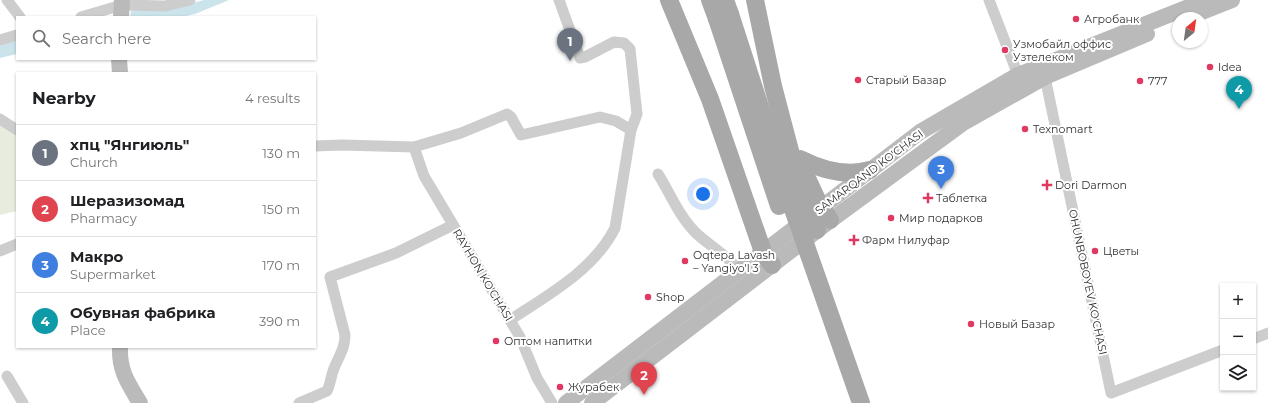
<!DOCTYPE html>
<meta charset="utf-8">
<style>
body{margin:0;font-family:Montserrat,sans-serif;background:#f6f6f6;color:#202124}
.controls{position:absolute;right:12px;bottom:12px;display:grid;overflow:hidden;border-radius:0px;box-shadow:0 1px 3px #0004}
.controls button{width:36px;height:36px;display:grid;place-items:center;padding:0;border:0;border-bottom:1px solid #e0e0e0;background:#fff;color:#202124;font:20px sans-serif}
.compass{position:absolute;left:1172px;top:12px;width:36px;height:36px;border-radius:50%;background:#fff;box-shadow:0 1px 3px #0004;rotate:29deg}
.you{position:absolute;left:703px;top:194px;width:14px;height:14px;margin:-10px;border:3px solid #fff;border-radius:50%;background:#1a73e8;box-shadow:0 0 0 6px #1a73e833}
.badge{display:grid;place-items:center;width:26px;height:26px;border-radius:50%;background:#df3962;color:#fff;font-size:13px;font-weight:700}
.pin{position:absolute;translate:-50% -33px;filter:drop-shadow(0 1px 2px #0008)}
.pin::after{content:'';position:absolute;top:21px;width:14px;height:12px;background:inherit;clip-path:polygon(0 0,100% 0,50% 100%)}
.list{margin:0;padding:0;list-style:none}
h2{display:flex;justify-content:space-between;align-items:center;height:52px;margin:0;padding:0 16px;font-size:17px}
h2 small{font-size:13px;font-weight:400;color:#757577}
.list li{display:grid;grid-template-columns:26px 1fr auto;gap:12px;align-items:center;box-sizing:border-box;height:56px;padding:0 16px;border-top:1px solid #e0e0e0}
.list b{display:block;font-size:15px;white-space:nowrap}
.list p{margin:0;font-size:13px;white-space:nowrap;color:#757577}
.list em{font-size:13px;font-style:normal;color:#757577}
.icon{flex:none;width:22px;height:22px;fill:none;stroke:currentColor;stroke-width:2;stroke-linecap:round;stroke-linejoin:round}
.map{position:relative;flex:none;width:1268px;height:403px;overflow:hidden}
.search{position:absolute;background:#fff;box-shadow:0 1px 3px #0004;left:16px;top:16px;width:300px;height:44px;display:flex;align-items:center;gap:10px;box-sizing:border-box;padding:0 14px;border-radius:0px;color:#757577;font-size:15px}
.panel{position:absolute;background:#fff;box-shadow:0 1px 3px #0004;left:16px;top:72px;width:300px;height:276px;border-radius:0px}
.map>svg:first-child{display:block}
</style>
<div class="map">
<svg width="1268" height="403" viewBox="0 0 1268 403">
<rect width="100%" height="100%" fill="#fff"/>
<polygon fill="#e8ecde" points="0,123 17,135 17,211 0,215"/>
<g fill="#cbe4eb">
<polygon points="204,0 229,0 195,14 182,17 130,17 131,11 166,10"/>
<polygon points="17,38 17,54 0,58 0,42"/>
</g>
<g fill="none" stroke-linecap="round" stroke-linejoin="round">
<g stroke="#cdcdcd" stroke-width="11">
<polyline points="7,0 20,17"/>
<polyline points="989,0 1018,75"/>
<polyline points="81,17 122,5 165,6 190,0"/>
<polyline points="0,40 17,35"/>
<polyline points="1045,77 1111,393 1223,350"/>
<polyline points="0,119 17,130"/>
<polyline points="315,146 342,145 414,147 461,133 507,114 511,117 521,135 600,117 616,121 631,130"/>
<polyline points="414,147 424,176 520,337 537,378 552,403"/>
<path d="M658,174C670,193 679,216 695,232C709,246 727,254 739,271"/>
<polyline points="0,251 17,244"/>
<path d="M510,320C548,295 594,270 615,228L631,130L637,114L630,49L624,43L614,42L585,57L580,58L559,0"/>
<polyline points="1253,339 1268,333"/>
<polyline points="7,376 23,403"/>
<path d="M299,403L327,391C331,383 331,374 335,366C340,354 345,348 345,335L330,277L396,253L453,225"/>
</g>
<g stroke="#bababa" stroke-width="16">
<polyline points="1194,15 1232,0"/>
<polyline points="121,17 122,0"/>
<polyline points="119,59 120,73"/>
<path d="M120,347C119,371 128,383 140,403"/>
<polyline points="566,403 920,132 1018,75 1206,0"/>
<polyline points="592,403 823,226 963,123 1045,77 1147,34"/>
</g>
<g stroke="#a8a8a8" stroke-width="18">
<polyline points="669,0 710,99 763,252 772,265"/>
<polyline points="710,0 717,19"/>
<polyline points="725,0 730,14"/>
<polyline points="755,0 773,86 804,204 809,218 817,230"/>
<path d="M800,159C822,170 846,177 870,170"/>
<polyline points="806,176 819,204 830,220"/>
</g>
<g stroke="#a8a8a8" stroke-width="18">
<polyline points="730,14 794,212 861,403"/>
<polyline points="717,19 779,206"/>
</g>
</g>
<g fill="#df3962" stroke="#fff" stroke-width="1.5">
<circle cx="1076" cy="19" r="4"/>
<circle cx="1005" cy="50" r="4"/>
<circle cx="1210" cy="67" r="4"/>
<circle cx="858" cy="80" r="4"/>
<circle cx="1140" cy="81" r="4"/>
<circle cx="1025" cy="129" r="4"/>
<path d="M1045 179h4v4h4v4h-4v4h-4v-4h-4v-4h4z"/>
<path d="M926 192h4v4h4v4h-4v4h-4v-4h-4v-4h4z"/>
<circle cx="891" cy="218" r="4"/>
<path d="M852 234h4v4h4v4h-4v4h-4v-4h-4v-4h4z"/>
<circle cx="1095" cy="251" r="4"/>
<circle cx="685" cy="261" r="4"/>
<circle cx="648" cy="297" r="4"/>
<circle cx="971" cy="324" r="4"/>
<circle cx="496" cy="341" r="4"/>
<circle cx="560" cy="387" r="4"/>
</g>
<g text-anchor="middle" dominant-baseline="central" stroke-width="4" stroke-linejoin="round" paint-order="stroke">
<g font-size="11" fill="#303030" stroke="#fff" text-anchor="start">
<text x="1084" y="19">Агробанк</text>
<text x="1013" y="44">Узмобайл оффис<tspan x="1013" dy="13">Узтелеком</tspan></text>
<text x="1218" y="67">Idea</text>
<text x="866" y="80">Cтарый Базар</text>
<text x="1148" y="81">777</text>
<text x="1033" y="129">Texnomart</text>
<text x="1055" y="185">Dori Darmon</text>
<text x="936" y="198">Таблетка</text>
<text x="899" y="218">Мир подарков</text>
<text x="862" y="240">Фарм Нилуфар</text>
<text x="1103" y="251">Цветы</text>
<text x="693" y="255">Oqtepa Lavash<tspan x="693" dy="13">– Yangiyo'l 3</tspan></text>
<text x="656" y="297">Shop</text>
<text x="979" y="324">Новый Базар</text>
<text x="504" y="341">Оптом напитки</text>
<text x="568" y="387">Журабек</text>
</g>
<g font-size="11" fill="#303030" stroke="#fff">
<text transform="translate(869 172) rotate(-37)">SAMARQAND KO'CHASI</text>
<text transform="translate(483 275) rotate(59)">RAYHON KO'CHASI</text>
<text transform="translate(1088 282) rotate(78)">OHUNBOBOYEV KO'CHASI</text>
</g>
</g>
</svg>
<div class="controls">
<button>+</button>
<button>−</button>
<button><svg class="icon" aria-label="layers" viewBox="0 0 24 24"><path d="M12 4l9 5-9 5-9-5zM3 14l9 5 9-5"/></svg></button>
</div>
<svg class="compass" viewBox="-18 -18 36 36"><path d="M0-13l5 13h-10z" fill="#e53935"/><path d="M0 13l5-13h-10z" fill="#757577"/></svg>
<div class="you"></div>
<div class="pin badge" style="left:570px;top:61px;background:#6b7280">1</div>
<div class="pin badge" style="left:644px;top:395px;background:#e0444e">2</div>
<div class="pin badge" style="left:941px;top:189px;background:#3f7fe0">3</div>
<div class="pin badge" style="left:1239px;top:109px;background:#0f9aa8">4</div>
<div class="search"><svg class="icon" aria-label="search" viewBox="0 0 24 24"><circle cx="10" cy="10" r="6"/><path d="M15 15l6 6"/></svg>Search here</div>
<section class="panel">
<h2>Nearby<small>4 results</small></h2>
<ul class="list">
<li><span class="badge" style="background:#6b7280">1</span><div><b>хпц &quot;Янгиюль&quot;</b><p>Church</p></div><em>130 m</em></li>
<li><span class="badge" style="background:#e0444e">2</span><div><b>Шеразизомад</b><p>Pharmacy</p></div><em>150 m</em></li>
<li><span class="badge" style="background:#3f7fe0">3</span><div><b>Макро</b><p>Supermarket</p></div><em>170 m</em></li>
<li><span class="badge" style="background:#0f9aa8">4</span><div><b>Обувная фабрика</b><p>Place</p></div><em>390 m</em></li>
</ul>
</section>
</div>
